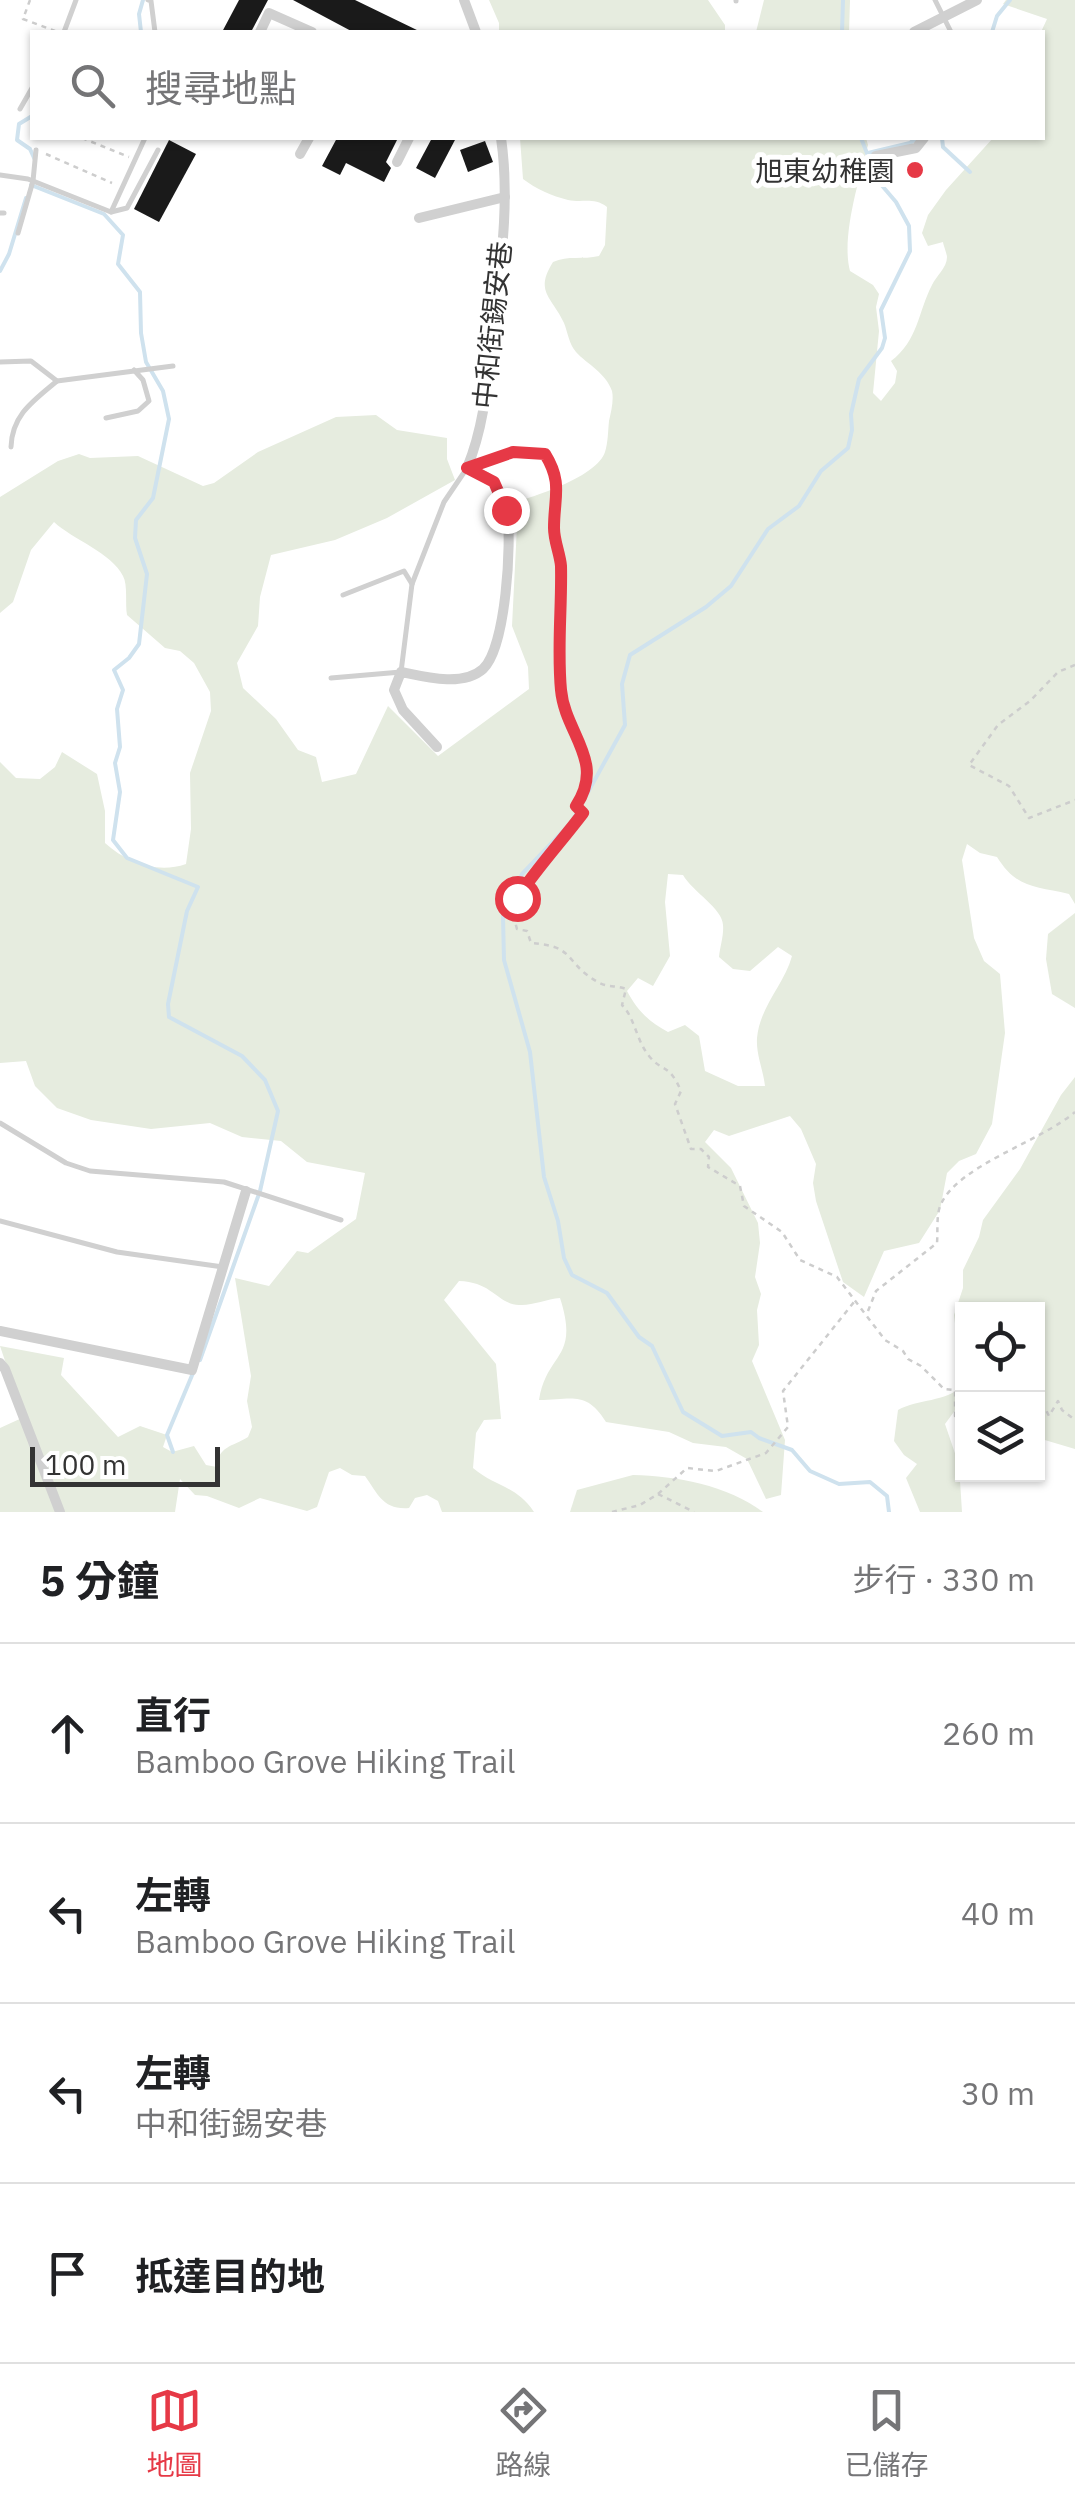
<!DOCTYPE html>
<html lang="zh-TW">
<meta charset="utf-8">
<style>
body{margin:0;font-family:"IBM Plex Sans","Noto Sans TC",sans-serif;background:#f6f6f6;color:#202124}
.controls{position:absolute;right:30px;bottom:30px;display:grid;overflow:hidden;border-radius:0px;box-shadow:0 2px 8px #0004}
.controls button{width:90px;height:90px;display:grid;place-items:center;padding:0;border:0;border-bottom:2px solid #e0e0e0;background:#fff;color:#202124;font:50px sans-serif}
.scale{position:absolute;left:30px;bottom:25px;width:190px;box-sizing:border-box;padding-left:10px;border:5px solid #333;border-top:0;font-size:28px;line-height:35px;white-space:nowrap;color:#333;-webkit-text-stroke:8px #fff;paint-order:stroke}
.stop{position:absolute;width:30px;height:30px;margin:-22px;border:8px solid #e63946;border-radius:50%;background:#fff}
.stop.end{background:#e63946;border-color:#fff;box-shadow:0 2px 10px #0008}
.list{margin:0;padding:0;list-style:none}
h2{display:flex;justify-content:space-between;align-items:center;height:130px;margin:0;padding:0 40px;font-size:42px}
h2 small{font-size:32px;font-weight:400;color:#757577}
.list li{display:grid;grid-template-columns:65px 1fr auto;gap:30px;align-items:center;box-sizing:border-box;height:180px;padding:0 40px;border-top:2px solid #e0e0e0}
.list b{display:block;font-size:38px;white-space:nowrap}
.list p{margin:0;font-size:32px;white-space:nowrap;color:#757577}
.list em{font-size:32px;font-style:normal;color:#757577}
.icon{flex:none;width:55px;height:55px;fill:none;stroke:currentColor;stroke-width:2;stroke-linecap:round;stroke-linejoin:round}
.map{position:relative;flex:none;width:1075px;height:1512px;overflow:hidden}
.search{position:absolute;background:#fff;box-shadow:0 2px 8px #0004;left:30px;right:30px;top:30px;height:110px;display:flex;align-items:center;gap:25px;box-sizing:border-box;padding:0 35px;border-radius:0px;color:#757577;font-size:38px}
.sheet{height:850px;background:#fff}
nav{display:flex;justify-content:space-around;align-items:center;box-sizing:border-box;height:140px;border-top:2px solid #e0e0e0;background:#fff;font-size:28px;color:#757577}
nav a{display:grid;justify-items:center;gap:5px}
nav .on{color:#e63946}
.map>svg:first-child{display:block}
</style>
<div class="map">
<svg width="1075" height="1512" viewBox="0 0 1075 1512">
<rect width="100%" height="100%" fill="#fff"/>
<g fill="#e6ecdf" fill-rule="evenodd">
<polygon points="489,0 708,0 725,25 725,32 499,32 499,23"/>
<polygon points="764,0 850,0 849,32 756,32"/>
<path d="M1006,0H1075V904L1069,894C1035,886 1017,889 997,857L980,853L967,844L962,860L974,938L984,961L1000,974L1005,1033L992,1124L976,1154L959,1161L947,1173L940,1210L919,1243L884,1251L864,1297L843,1282L816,1201L813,1183L816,1164L801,1129L790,1116L729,1136L714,1130L705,1142L731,1168L758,1223L760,1243L755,1277L761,1294L757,1310L759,1345L752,1361L785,1440L781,1495L766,1499L747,1459L726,1447L693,1443L669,1432L606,1422C586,1390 572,1400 539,1400C547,1351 580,1360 560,1298C546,1299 532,1306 519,1305C497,1304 493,1282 459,1281L444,1300L496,1364L501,1419L484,1420L476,1433L473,1468C495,1487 516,1485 534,1512H442L438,1501L427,1495L415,1498L409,1508C383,1510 378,1494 365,1476L352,1475L340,1468L329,1472L317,1507L307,1511L260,1498L239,1508L207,1496L195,1495L180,1479L175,1512H0V1428L24,1417L0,1346L64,1358L61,1375L118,1437L140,1426L167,1435L163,1447L172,1452L194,1446L206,1465L217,1467C218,1446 232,1447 248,1437L252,1427L247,1401L251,1376L235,1278L269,1286L297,1251L308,1253L356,1219L365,1173L307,1162L281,1141L242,1137L210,1123L151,1129L91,1120L57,1108L35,1086L26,1061L0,1063V762L16,778L40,779L55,767L62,752L97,774L105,811V843C127,863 158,874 186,864L191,829L190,773L211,711L210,692L194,663L180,651L165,648L127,615C125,604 128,585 123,576C112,553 72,539 54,522L31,550L13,602L0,613V497L58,461L79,454L90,458L138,456L203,486L214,483L258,452L336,417L376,415L397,430L447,438V459L455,480L387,518L335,540L271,555L260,597L258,626L237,663L243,688L276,719L298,750L316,757L322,782L356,774L388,706L438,756L529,689L528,667L512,626L517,526L514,502C538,496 597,476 605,452C608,443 608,431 609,421C611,412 614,400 612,391C606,373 587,364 576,352C569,344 568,333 564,323C552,297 534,292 553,262C568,255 583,260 599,256L605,245L607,207C594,197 583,203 568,200C552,196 536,189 523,179L520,138H866L868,145C859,180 841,237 850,271L873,285L879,294L876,307L879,331L873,393L881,401L895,383L897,371L891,361C918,341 918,312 932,285C936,276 947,268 947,257C947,254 943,244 943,242L928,246L922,233L928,215L946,190L993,138H1042L1041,32L1047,19L1003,4ZM668,874L683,875C692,891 723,909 723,925C724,935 720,947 719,957L733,969L750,971L778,947L792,956C784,985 760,1006 757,1038C756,1055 763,1069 765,1086H738L705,1071L699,1036L685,1025L668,1032C649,1022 637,1010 627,991L638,978L653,986L670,956L665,902Z"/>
<polygon points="1075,913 1075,1008 1052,994 1046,959 1048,934"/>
<polygon points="1075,1077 1075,1449 1038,1438 1038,1310 962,1310 962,1335 956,1332 954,1315 963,1288 963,1270 979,1237 983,1220 1020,1169 1061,1095"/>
<path d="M962,1386V1412L956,1409L945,1424L959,1465L962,1512H920L906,1478L917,1464L904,1455L894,1441L898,1410C918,1399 946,1402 962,1386Z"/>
<path d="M633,1475C676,1476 727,1485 763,1512H570L577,1490Z"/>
</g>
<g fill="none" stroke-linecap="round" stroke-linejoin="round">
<g stroke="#cfe2ee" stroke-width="4">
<polyline points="141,32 139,14 143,0"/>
<polyline points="842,32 843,0"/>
<polyline points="992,32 997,16 1010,0"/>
<polyline points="32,116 19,124 17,140 30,149 35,160"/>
<polyline points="861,138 878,181 896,202 909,226 910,251 881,310 885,338 882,348 859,379 851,414 852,430 848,448 821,471 799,506 768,529 731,586 706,607 630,655 622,684 625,725 571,823 522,874 503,917 504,960 530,1052 544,1177 558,1221 564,1258 572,1275 607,1293 639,1337 652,1346 683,1412 722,1436 751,1432 759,1438 792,1450 810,1471 839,1484 870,1482 887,1496 889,1512"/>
<polyline points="942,138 943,147 970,172"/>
<polyline points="868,153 910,143 917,138"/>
<polyline points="31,185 104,214 123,235 118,264 140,292 141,333 146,362 163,391 169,419 153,498 136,520 135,538 147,574 139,644 129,658 114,670 123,690 117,709 120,747 115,763 120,792 113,840 127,858 198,887 187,911 168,1004 169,1017 242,1056 265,1080 278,1111 260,1191 200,1360"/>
<polyline points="0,271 9,254 26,198"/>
<polyline points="173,1452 167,1435 193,1373"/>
</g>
</g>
<g fill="#1a1a1a">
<polygon points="239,0 268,0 251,32 222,32"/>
<polygon points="293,0 355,0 421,32 353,32"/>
<polygon points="337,138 398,138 386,162 391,168 384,182 346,163 340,175 322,166"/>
<polygon points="432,138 456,138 435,178 416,168"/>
<polygon points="169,140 196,154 159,222 134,209"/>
<polygon points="485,141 493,162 468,172 460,150"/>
</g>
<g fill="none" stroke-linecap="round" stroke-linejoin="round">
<g stroke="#cdcdcd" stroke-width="2.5" stroke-dasharray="5 5" stroke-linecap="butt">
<polyline points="30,0 23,19 55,31"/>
<polyline points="82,138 129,157"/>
<polyline points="46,154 112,183"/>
<path d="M483,464C505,456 521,448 545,454C563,483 554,497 554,528C554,541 560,554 561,566C562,607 557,648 561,690C566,734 606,761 576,806L583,813C561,842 504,891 517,929L527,931L531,943C576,946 564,962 596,981C607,988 616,985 626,989L622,1005C635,1018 636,1040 649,1056C663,1073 669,1063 681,1091L675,1104L691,1149H701L709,1157L708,1167L740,1186L744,1206L782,1232L800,1260L837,1277L885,1340L903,1351L908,1359L921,1366L944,1389L955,1390V1416H962"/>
<polyline points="1075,665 1058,672 1030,701 998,725 969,765 1009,786 1029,818 1075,800"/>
<path d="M868,1311L876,1291L937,1243C938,1231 936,1214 941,1204C959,1165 1040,1142 1075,1112"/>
<polyline points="1038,1413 1046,1410 1049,1416 1058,1401 1062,1410 1075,1420"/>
<polyline points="658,1494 687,1468 716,1471 766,1453 788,1427 783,1391 854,1302"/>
<polyline points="612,1512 640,1505 658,1494 694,1512"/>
</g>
<g stroke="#d0d0d0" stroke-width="5">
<polyline points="148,0 151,1 155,32"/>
<polyline points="736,0 736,1"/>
<polyline points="935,0 951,32"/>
<polyline points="64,32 76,0"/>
<polyline points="20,109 32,88"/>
<polyline points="0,175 28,179 111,212 127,208 158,150"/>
<polyline points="111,212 145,138"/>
<polyline points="0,213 4,213"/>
<polyline points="18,233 33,181 36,150"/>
<path d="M0,362L31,361L57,381C33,401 12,415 11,447"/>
<polyline points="57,381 173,366"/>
<polyline points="106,418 138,411 149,401 143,380 134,370"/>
<polyline points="343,595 404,571 412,584"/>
<polyline points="331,678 401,672 412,584 444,502 467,468"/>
<polyline points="0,1123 66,1163 90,1171 224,1182 341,1220"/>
<polyline points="0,1221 117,1252 223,1267"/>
</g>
<g stroke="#d0d0d0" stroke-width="10">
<polyline points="464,0 476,32"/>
<polyline points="260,32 269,13 312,32"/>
<polyline points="914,32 977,0"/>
<polyline points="300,154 309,138"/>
<polyline points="397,162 409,138"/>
<polyline points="886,167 877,164 876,156 916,148 924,138"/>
<polyline points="419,218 505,197"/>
<path d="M437,747L403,710L394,690L401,672C425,677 463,687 483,669C506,648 512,542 507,511C505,504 499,488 494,483C488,476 475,472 467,468C486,422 488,373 494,324C501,262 510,199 501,138"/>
<polyline points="0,1331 192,1370 246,1191"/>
<polyline points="0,1363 5,1369 60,1512"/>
</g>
</g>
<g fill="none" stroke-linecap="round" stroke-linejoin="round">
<path stroke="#e63946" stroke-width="12" d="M506,510L494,482L467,468L513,452L545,454C563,483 554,497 554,528C554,541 560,554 561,566C562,607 557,648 561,690C565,734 606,761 576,806L583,813C561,842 537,868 517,898"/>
</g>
<circle fill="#e63946" stroke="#fff" stroke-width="4" cx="915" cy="170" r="10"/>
<g text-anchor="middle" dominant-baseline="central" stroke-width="10" stroke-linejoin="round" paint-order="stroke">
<g font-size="28" fill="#333" stroke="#fff" text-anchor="end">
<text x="895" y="170">旭東幼稚園</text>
</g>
<g font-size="28" fill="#333" stroke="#fff">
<text transform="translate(492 325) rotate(-84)">中和街錫安巷</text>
</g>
</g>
</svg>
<div class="controls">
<button><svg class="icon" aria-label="locate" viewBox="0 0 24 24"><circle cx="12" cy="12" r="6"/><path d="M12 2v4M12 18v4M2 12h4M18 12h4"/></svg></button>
<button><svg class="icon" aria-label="layers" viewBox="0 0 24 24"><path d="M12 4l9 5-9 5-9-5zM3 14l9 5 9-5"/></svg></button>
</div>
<div class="scale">100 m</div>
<div class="stop" style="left:517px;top:898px"></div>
<div class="stop end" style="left:506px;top:510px"></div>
<div class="search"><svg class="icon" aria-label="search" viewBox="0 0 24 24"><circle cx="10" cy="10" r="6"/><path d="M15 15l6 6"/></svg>搜尋地點</div>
</div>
<section class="sheet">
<h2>5 分鐘<small>步行 · 330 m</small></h2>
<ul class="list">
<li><svg class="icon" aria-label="ahead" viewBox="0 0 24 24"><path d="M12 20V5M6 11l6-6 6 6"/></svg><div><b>直行</b><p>Bamboo Grove Hiking Trail</p></div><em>260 m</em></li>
<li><svg class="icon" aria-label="left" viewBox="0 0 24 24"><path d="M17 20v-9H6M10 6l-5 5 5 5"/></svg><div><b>左轉</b><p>Bamboo Grove Hiking Trail</p></div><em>40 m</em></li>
<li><svg class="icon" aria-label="left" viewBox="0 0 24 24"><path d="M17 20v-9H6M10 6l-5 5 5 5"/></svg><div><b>左轉</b><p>中和街錫安巷</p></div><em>30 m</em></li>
<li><svg class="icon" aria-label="arrive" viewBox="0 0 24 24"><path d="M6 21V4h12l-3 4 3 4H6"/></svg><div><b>抵達目的地</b></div></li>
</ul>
</section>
<nav>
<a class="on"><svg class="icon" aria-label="map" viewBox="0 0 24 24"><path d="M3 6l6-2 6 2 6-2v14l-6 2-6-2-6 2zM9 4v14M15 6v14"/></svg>地圖</a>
<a><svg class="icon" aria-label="directions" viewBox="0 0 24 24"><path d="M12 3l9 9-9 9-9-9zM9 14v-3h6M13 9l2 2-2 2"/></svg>路線</a>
<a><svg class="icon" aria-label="saved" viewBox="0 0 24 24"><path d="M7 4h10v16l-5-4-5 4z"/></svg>已儲存</a>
</nav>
